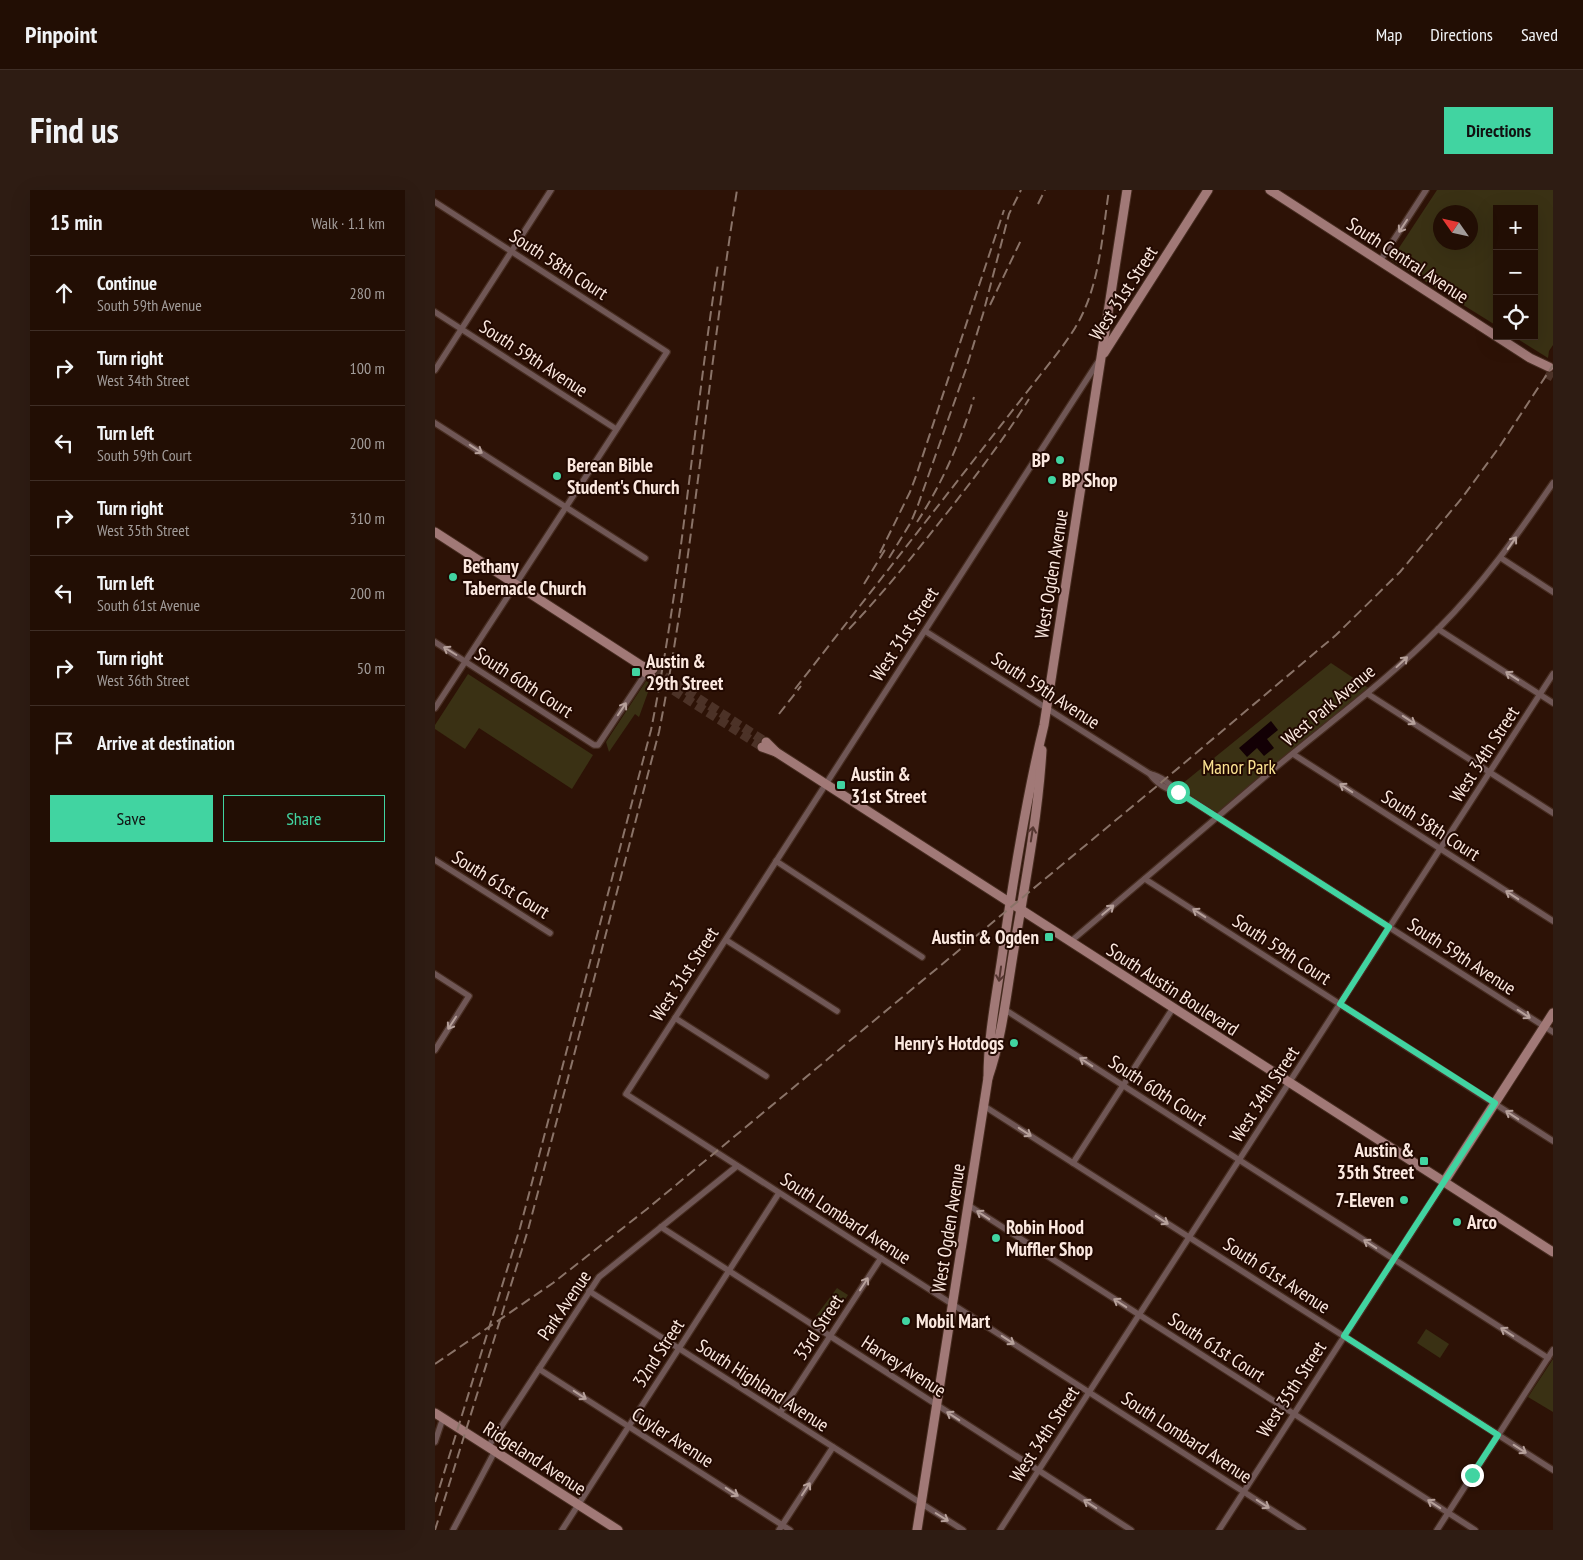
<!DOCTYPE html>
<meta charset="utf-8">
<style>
body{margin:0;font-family:"PT Sans Narrow",sans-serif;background:#2e1c13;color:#f1f3f6}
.controls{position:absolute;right:15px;top:15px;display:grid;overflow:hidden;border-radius:0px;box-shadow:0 5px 20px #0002}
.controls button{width:45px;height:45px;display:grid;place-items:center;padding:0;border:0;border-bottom:1px solid #3f2e26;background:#220e04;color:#f1f3f6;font:25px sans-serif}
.compass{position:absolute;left:998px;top:15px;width:45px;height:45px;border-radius:50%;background:#220e04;box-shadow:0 5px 20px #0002;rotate:304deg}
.stop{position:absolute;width:15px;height:15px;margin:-11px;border:4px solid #41d4a1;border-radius:50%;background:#fff}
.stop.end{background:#41d4a1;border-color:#fff;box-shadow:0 1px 5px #0008}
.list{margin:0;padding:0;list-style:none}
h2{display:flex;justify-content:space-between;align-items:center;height:65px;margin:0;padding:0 20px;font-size:21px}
h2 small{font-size:16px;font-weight:400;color:#a29c9a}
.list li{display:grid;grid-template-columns:32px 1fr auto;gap:15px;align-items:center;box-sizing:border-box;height:75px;padding:0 20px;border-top:1px solid #3f2e26}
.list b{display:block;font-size:19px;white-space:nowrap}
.list p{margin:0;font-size:16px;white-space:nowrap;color:#a29c9a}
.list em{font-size:16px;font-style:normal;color:#a29c9a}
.actions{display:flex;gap:10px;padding:15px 20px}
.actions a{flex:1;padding:11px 0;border:1px solid #41d4a1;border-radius:0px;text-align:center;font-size:18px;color:#41d4a1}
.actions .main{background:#41d4a1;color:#111}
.icon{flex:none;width:28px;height:28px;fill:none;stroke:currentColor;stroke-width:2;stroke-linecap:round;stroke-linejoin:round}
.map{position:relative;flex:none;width:1118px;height:1340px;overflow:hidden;border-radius:0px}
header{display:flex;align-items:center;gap:30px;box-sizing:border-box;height:70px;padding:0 25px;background:#220e04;border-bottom:1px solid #3f2e26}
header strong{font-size:24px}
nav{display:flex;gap:28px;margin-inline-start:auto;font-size:18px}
.intro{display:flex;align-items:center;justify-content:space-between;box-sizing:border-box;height:120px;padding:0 30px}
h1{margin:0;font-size:35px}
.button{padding:12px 22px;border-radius:0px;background:#41d4a1;color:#111;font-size:18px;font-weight:700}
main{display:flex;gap:30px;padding:0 30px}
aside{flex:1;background:#220e04;border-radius:0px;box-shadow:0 5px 20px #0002}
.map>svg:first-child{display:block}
</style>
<header>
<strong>Pinpoint</strong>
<nav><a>Map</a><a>Directions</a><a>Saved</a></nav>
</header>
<div class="intro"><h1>Find us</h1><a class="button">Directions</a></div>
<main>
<aside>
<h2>15 min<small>Walk · 1.1 km</small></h2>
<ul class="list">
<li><svg class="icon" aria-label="ahead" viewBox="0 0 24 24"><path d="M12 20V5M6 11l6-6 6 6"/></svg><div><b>Continue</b><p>South 59th Avenue</p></div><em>280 m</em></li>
<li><svg class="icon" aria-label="right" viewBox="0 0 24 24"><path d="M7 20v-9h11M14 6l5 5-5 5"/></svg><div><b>Turn right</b><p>West 34th Street</p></div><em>100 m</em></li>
<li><svg class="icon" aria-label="left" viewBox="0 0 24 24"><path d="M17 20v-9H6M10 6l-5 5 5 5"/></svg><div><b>Turn left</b><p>South 59th Court</p></div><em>200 m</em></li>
<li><svg class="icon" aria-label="right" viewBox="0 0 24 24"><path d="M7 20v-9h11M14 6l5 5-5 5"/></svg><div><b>Turn right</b><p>West 35th Street</p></div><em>310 m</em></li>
<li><svg class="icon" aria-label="left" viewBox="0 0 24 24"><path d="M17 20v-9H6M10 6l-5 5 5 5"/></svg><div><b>Turn left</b><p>South 61st Avenue</p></div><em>200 m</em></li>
<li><svg class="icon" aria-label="right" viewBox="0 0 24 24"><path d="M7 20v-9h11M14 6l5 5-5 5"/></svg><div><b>Turn right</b><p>West 36th Street</p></div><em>50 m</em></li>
<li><svg class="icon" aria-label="arrive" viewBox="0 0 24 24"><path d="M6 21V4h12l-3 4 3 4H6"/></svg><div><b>Arrive at destination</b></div></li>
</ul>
<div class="actions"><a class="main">Save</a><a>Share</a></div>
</aside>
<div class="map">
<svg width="1118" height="1340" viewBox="0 0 1118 1340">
<rect width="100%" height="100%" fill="#2d1206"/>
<g fill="#3a3114" fill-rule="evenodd">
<path d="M1002,0H1118V155L1114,161L1113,168L1078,146H1099V19H1062V136L956,70ZM1006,22H1036V52H1006Z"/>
<polygon points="896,473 935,499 782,624 742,598"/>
<polygon points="33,484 158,565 137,599 44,538 30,559 0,539 0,535"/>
<polygon points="211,491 216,494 204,527 200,524 174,562 171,552"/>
<polygon points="402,1098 413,1105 394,1134 381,1126"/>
<polygon points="991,1139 1014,1154 1005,1168 982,1153"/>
<polygon points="1118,1169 1118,1222 1093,1207"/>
</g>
<polygon fill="#130005" points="836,531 843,540 832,549 839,558 829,566 822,558 812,567 804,558"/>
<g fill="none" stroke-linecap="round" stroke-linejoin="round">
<g stroke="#4c3227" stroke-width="9" stroke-dasharray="9 4.5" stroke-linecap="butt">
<polyline points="1111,183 1118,187"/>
<polyline points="218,479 331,552"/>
<polyline points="216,486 327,557"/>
</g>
<defs>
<g id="street">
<polyline points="0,12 232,162 0,518"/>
<polyline points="945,71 991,0"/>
<polyline points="0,122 181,239"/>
<polyline points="663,172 191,904 868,1340"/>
<polyline points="0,180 116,0"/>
<polyline points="0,233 210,368"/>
<polyline points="1066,368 1118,402"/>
<polyline points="1003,439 1118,513"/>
<path d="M490,441L715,584C725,586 736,594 743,602L1118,842"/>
<polyline points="0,452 159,555 163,555 211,483"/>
<polyline points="933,504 1118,623"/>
<polyline points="858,564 1118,731"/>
<path d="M715,584C721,593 732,600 743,602"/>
<polyline points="0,670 115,743"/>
<polyline points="341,671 487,767"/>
<polyline points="710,689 1118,951"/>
<polyline points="291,750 402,821"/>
<path d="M635,752C704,694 772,636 840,578C895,532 953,490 1004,438C1048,394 1083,344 1118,293"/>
<polyline points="0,784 34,806 0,860"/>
<polyline points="569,819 1113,1168"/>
<polyline points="240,828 331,886"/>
<polyline points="549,916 1118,1280"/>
<polyline points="638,973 738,818"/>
<polyline points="533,1015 1040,1340"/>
<polyline points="226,1037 696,1340"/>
<polyline points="154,1101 528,1340"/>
<polyline points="104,1179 355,1340"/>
<polyline points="345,1223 446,1068"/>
<polyline points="0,1252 8,1228"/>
<polyline points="53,1257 164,1087 302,976"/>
<polyline points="18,1340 60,1261"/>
<polyline points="127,1340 344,1003"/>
<polyline points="344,1340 398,1257"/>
<polyline points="565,1340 1118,484"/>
<polyline points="784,1340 1009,992"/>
<polyline points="1002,1340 1118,1160"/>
</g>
<g id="secondary">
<polyline points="835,0 1095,168 1114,177"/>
<polyline points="669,163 773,0"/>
<polyline points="0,342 207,476 218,479"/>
<polyline points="207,476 211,483 216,486"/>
<polyline points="331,552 341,562 1118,1062"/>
<polyline points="327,557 341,562"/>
<path d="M553,888C553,845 562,803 568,760C579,684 591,609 609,535L692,0"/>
<polyline points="1009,992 1118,823"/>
<polyline points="0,1223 183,1340"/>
<path d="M482,1340L553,888C568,845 572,798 580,753C591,689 603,625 607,560"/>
</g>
</defs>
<use href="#street" stroke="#462c20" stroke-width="8"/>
<use href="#secondary" stroke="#462c20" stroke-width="11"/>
<use href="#street" stroke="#705756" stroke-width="5.5"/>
<use href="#secondary" stroke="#a17977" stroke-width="9"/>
<g stroke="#8a7368" stroke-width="2" stroke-dasharray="10 5" stroke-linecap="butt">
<polyline points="603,14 610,0"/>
<polyline points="555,115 587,48"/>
<path d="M482,332C507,294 526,250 539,207"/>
<polyline points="445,363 475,302 481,286 569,20"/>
<polyline points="454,368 476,332 483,315 531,179 548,124 574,24 586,0"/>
<polyline points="429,394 451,358"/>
<path d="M414,439C452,399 485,357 519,314C545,280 571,246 594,209"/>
<path d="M360,499L606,184C618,169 630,154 640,138C665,97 667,46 674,0"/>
<polyline points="344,524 366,496"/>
<polyline points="0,1174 118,1093 212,1019 722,596 901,445 965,382 1027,308 1065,256 1118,175"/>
<path d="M0,1312L85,1038L216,540C247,386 259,229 283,74"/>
<path d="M0,1340L93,1040L224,542C259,363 273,180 302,0"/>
</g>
</g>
<defs><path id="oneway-shaft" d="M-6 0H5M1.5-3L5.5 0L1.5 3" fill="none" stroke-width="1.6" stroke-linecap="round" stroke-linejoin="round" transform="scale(1.25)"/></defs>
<g stroke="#b6a09a">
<use href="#oneway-shaft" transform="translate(968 36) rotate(123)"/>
<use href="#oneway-shaft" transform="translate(41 259) rotate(33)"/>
<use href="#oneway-shaft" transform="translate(1077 353) rotate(-55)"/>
<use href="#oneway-shaft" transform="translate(15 461) rotate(-148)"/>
<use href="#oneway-shaft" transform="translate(967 472) rotate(-43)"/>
<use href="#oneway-shaft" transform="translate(1077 486) rotate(-147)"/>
<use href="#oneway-shaft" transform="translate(187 519) rotate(-56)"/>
<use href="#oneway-shaft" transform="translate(974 530) rotate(33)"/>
<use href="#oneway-shaft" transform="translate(911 598) rotate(-147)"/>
<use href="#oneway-shaft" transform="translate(1077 705) rotate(-147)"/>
<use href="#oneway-shaft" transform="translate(673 720) rotate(-40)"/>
<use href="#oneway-shaft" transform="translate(764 723) rotate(-147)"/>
<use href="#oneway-shaft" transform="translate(1089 824) rotate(33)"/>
<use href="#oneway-shaft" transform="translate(17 833) rotate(123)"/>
<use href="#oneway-shaft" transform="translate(651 872) rotate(-147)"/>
<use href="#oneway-shaft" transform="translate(1077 925) rotate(-147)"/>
<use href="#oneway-shaft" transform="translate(590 942) rotate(33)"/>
<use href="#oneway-shaft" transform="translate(548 1025) rotate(-147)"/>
<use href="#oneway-shaft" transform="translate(727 1030) rotate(33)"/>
<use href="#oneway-shaft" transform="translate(935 1054) rotate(-147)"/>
<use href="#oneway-shaft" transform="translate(429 1094) rotate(-57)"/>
<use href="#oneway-shaft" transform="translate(685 1113) rotate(-147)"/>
<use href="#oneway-shaft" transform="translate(1072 1142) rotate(-147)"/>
<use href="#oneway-shaft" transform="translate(573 1150) rotate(33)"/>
<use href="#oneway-shaft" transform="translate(145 1205) rotate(33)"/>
<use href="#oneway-shaft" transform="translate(518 1226) rotate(-147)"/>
<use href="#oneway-shaft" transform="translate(1085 1259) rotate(33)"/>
<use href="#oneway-shaft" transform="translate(371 1299) rotate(-57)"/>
<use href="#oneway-shaft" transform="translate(297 1302) rotate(33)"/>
<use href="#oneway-shaft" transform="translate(655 1314) rotate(-147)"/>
<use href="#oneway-shaft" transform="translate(828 1314) rotate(33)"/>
<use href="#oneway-shaft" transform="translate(999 1314) rotate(-147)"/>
<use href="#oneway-shaft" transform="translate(507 1327) rotate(32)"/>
</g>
<g stroke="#553630">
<use href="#oneway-shaft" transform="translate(597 644) rotate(-81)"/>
<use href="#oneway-shaft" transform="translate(565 784) rotate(98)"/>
</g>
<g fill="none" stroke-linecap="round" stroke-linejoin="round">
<polyline stroke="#41d4a1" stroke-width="6" points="743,602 954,737 905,814 1060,913 909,1146 1063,1245 1037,1285"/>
</g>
<g fill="#41d4a1" stroke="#220901" stroke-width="2">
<circle cx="625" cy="270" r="5"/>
<circle cx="122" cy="286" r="5"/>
<circle cx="617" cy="290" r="5"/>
<circle cx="18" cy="387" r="5"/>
<rect x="196" y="477" width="10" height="10" rx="2.5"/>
<rect x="401" y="590" width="10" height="10" rx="2.5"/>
<rect x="609" y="742" width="10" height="10" rx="2.5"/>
<circle cx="579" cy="853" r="5"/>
<rect x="984" y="966" width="10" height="10" rx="2.5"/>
<circle cx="969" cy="1010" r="5"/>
<circle cx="1022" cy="1032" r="5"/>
<circle cx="561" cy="1048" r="5"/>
<circle cx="471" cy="1131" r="5"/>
</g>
<g text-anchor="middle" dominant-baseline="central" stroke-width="4" stroke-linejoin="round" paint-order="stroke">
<g font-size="19" fill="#fbe8df" stroke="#220901">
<text transform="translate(973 70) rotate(33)">South Central Avenue</text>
<text transform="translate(124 74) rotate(33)">South 58th Court</text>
<text transform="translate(688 103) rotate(-57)">West 31st Street</text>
<text transform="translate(99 168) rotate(33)">South 59th Avenue</text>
<text transform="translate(616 384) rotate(-81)">West Ogden Avenue</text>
<text transform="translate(469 444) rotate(-57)">West 31st Street</text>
<text transform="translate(89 492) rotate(33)">South 60th Court</text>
<text transform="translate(611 500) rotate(33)">South 59th Avenue</text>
<text transform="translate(893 515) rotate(-40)">West Park Avenue</text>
<text transform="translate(1049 564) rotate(-57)">West 34th Street</text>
<text transform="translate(996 635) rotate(33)">South 58th Court</text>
<text transform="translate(66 694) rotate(32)">South 61st Court</text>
<text transform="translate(847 759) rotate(33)">South 59th Court</text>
<text transform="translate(1027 766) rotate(33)">South 59th Avenue</text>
<text transform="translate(249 784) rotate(-57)">West 31st Street</text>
<text transform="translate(738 799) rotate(33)">South Austin Boulevard</text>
<text transform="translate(723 900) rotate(33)">South 60th Court</text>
<text transform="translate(829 904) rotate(-57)">West 34th Street</text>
<text transform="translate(411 1028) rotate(33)">South Lombard Avenue</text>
<text transform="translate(513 1038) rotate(-81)">West Ogden Avenue</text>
<text transform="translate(842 1085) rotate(33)">South 61st Avenue</text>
<text transform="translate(129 1115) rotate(-56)">Park Avenue</text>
<text transform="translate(383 1137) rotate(-57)">33rd Street</text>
<text transform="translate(782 1157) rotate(33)">South 61st Court</text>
<text transform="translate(223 1163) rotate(-57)">32nd Street</text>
<text transform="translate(469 1176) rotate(33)">Harvey Avenue</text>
<text transform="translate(328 1195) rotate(33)">South Highland Avenue</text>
<text transform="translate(856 1199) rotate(-57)">West 35th Street</text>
<text transform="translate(609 1244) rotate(-57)">West 34th Street</text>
<text transform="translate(238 1247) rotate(33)">Cuyler Avenue</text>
<text transform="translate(752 1247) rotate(33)">South Lombard Avenue</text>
<text transform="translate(100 1268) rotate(33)">Ridgeland Avenue</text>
</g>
<g font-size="19" font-weight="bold" fill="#fbe8df" stroke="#220901" text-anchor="start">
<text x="615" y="270" text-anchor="end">BP</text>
<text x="132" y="275">Berean Bible<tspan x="132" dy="22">Student's Church</tspan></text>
<text x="627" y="290">BP Shop</text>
<text x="28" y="376">Bethany<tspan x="28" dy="22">Tabernacle Church</tspan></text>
<text x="211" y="471">Austin &amp;<tspan x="211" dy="22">29th Street</tspan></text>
<text x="416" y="584">Austin &amp;<tspan x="416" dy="22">31st Street</tspan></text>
<text x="604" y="747" text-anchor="end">Austin &amp; Ogden</text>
<text x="569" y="853" text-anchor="end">Henry's Hotdogs</text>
<text x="979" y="960" text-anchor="end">Austin &amp;<tspan x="979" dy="22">35th Street</tspan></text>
<text x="959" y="1010" text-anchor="end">7-Eleven</text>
<text x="1032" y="1032">Arco</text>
<text x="571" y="1037">Robin Hood<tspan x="571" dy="22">Muffler Shop</tspan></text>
<text x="481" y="1131">Mobil Mart</text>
</g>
<g font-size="19" fill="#fbe392" stroke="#220901">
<text x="804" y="577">Manor Park</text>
</g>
</g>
</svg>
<div class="controls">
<button>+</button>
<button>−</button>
<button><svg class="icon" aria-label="locate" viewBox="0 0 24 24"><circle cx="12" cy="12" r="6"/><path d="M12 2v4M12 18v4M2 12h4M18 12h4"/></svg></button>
</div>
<svg class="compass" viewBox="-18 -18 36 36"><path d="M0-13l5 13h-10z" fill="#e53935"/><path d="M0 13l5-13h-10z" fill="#a29c9a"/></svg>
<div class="stop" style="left:743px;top:602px"></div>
<div class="stop end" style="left:1037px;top:1285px"></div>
</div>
</main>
